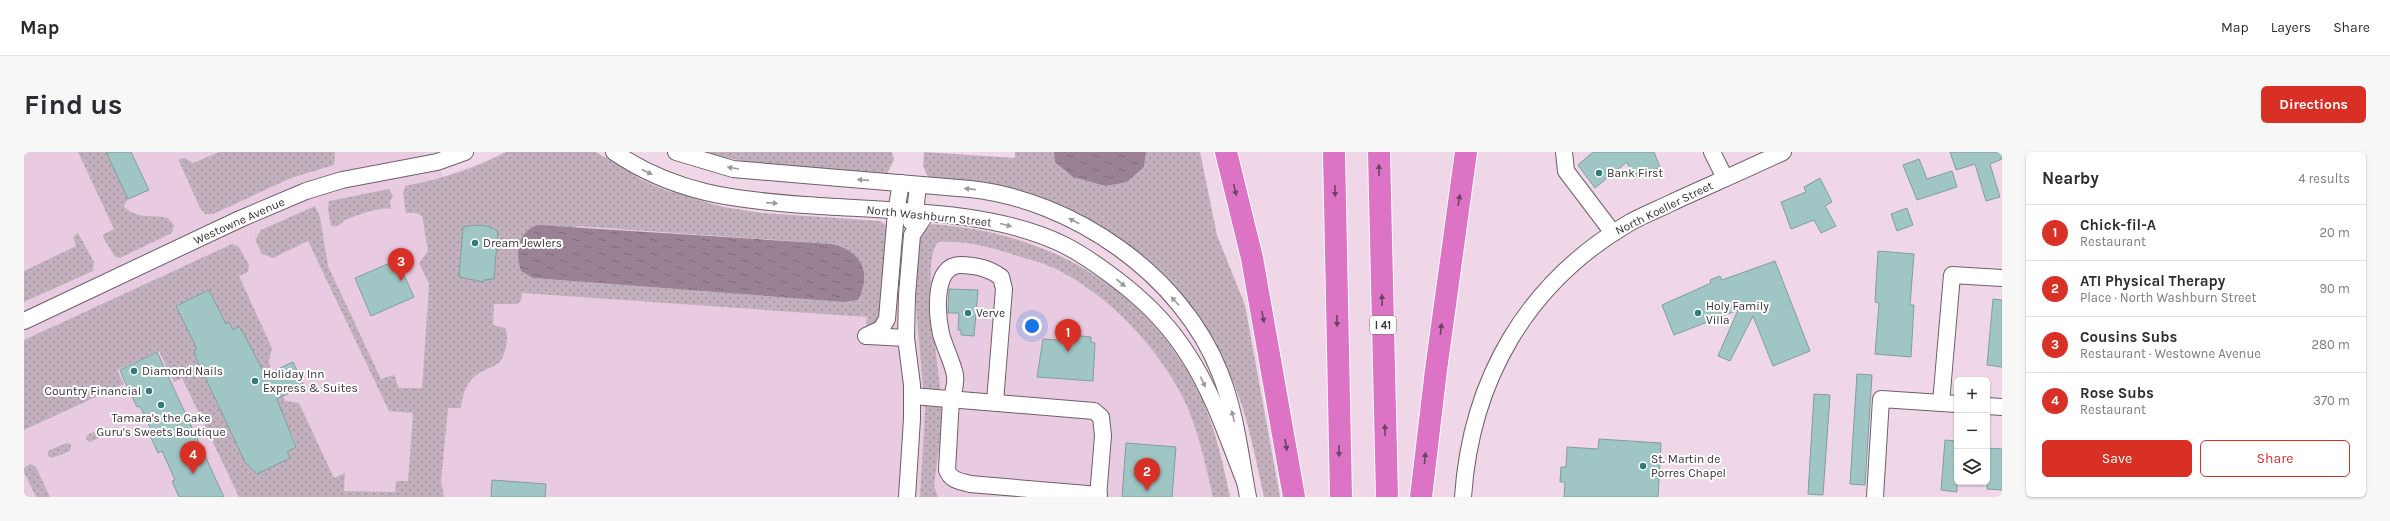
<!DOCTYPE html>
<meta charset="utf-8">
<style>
body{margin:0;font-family:Karla,sans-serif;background:#f7f7f7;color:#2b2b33}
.controls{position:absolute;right:12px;bottom:12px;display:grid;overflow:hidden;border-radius:6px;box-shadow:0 1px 3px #0004}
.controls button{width:36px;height:36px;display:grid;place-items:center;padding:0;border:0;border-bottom:1px solid #e1e1e2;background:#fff;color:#2b2b33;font:20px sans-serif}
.you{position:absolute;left:1008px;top:174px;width:14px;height:14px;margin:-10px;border:3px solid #fff;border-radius:50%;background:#1a73e8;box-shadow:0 0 0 6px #1a73e833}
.badge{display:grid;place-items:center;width:26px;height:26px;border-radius:50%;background:#d93025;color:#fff;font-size:13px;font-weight:700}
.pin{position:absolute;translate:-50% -33px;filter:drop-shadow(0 1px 2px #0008)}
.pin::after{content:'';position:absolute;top:21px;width:14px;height:12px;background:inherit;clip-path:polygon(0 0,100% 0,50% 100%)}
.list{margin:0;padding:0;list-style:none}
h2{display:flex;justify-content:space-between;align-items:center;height:52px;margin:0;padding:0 16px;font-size:17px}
h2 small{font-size:13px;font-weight:400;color:#7c7c81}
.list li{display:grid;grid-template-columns:26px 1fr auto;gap:12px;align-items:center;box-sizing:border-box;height:56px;padding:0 16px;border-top:1px solid #e1e1e2}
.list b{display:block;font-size:15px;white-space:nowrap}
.list p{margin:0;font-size:13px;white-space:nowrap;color:#7c7c81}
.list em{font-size:13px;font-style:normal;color:#7c7c81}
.actions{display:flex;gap:8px;padding:12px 16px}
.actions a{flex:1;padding:9px 0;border:1px solid #d93025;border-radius:6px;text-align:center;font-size:14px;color:#d93025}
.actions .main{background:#d93025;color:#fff}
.icon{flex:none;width:22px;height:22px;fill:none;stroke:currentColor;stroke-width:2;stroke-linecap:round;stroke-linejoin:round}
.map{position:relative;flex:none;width:1978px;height:345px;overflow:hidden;border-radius:6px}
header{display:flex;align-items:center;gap:24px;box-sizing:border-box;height:56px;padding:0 20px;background:#fff;border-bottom:1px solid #e1e1e2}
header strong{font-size:19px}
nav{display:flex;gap:22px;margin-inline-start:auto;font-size:14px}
.intro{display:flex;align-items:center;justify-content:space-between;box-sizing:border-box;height:96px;padding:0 24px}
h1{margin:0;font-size:28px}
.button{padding:10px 18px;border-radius:6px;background:#d93025;color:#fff;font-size:14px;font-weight:700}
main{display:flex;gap:24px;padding:0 24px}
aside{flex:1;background:#fff;border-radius:6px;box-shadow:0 1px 3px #0004}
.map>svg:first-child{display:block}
</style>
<header>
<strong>Map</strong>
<nav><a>Map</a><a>Layers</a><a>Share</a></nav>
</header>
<div class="intro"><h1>Find us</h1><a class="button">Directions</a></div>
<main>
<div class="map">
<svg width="1978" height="345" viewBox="0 0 1978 345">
<defs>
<pattern id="grass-dots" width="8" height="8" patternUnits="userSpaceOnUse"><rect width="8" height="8" fill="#c3b0bd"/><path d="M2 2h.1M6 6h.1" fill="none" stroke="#9f909a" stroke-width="1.8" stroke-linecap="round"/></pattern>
<pattern id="water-ripples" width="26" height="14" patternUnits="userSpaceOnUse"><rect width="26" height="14" fill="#9b8194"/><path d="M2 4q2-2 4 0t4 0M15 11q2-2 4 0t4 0" fill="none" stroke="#7f6a7a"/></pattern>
</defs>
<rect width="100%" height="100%" fill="#efd7e8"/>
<polygon fill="#e9cbe1" points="0,0 412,0 419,25 482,0 572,0 618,28 641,38 699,55 738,61 918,73 971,81 998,88 1036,103 1089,135 1123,166 1141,188 1166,224 1184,262 1206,345 0,345"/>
<g fill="url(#grass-dots)" fill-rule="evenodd">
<path d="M54,0H82L104,47L100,54C112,68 129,62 144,66L150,73L148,81L96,106L91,105L79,85L80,82L90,77Z"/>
<polygon points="195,0 311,0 310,13 267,26 189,62 181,62 176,56 154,7 161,6 169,11"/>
<path d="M482,0H572L618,28L641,38L699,55L738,61L856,69L864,75L858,169L842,177L843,165L498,141L497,149L493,152H470L469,173L481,176C484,182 483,188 482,194C478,219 465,212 450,225C441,233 438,245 437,256H424L417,329L420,345H215L158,226L150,230L135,199L93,218L100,232L0,278V188L208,92L215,95L225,113L224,120L215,124L248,196L245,209L247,221L241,223L237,214L234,215L229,200L215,175L209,178L205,170L194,176L202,171L185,138L152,154L173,196L170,198L172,207L221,310L233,322L266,306L263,300L272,295L270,286L254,259L257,256L253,247L258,244L262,249L275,251L310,326L321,321L320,339L371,340L372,329H384L389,261L365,259L284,89L249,106L238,102L231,88L237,78L291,54L296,65L304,114L357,227L370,223L375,236H398L405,132L395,111L404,99L398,64L392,61H382L379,42L381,34C416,27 451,17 482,0ZM553,74L808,92C837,99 847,122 834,148L820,150L509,126Z"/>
<polygon points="676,0 868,0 870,8 863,22 733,12"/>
<path d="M900,0L991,6V0H1030L1031,10L1082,34L1103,30L1120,15L1122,0H1176L1193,83L1221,153L1256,345H1240C1233,314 1227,281 1217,251C1185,156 1107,75 1011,43C976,31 941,28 904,25L899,14Z"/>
<path d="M365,37L369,44L366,49L367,57C357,54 334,63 323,67C316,71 315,76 307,74L304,57L305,49Z"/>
<path d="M908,72C1024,80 1125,136 1176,243C1191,275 1199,311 1206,345H1189C1181,311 1174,275 1158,244C1131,192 1086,145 1034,118C1021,111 1005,108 991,103C966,95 940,88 914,90C896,111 916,217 917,249C919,277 913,306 910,334L914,345H896L901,258L890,130L896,83Z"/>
<polygon points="54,81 70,110 69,119 0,150 0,119 52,94 49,85"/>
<polygon points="81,275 86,276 86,281 66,290 62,288 63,283"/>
<polygon points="42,291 47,292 46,299 28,306 24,304 24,299"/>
<polygon points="6,312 12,315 26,345 12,345 0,320 0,316"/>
</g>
<g fill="url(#water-ripples)">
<polygon points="1030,0 1122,0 1120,15 1103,30 1082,34 1049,25 1031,10"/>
<path d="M513,73L808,92C838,99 848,121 834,148L820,150L509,126L497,119C491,100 493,81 513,73Z"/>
</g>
<g fill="#9fc6c4" stroke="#809e9d">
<polygon points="82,0 107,0 125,38 104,47"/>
<polygon points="1569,0 1630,0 1636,15 1610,27 1603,10 1571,36 1554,13"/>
<polygon points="1926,0 1978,0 1978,7 1966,12 1976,45 1962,49 1951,12 1932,18"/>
<polygon points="1895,7 1903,27 1928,19 1933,35 1893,48 1879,13"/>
<polygon points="1796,26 1808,50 1801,54 1812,74 1797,81 1790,68 1767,77 1757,50 1782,40 1780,35"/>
<polygon points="1883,56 1889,73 1873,79 1867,62"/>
<polygon points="451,73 463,74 474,79 470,127 460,128 459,130 435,125 439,75"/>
<polygon points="1854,99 1890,102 1886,153 1890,153 1887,205 1851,202 1855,151 1851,150"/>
<polygon points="373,108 390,145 347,164 331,126"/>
<polygon points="1751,109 1786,199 1749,214 1729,164 1706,209 1694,204 1714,158 1650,183 1638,153 1687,131 1686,128 1696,124 1698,128"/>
<polygon points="925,137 954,138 950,184 937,183 937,178 934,178 935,161 924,161"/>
<polygon points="185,138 202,172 205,170 209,178 215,174 221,184 241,223 269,210 280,234 253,247 272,295 263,300 266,306 233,322 221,310 172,206 170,198 173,197 152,154"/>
<polygon points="1969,147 1978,148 1978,215 1963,213"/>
<polygon points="1046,183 1067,185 1067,190 1071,191 1069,229 1013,225 1019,187 1046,189"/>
<polygon points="133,200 182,306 200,345 155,345 148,329 151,328 138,299 134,301 126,284 129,282 116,254 113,255 100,228 96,218"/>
<polygon points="1833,222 1848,223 1841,333 1826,332"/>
<polygon points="1790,242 1806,243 1799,343 1784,342"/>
<polygon points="1575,287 1637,291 1634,345 1540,345 1541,330 1536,330 1537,315 1542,315 1543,295 1574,297"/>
<polygon points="1921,288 1933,289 1933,340 1917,338"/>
<polygon points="1102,291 1152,295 1148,345 1098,345"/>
<polygon points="1963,296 1978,297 1978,338 1963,337"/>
<polygon points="468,328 522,332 521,345 467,345"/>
</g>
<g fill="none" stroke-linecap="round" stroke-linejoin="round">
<defs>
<g id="minor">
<path d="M590,0C650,41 710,48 781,53C861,59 968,57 1040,93C1062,104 1082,119 1101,134C1126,154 1147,176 1164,203C1189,241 1204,287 1221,330"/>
<path d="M652,0L709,17L946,37C1049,48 1158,123 1196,221C1212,261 1216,303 1224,345"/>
<polyline points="1540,0 1542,19 1589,81"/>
<polyline points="1688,0 1701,26"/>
<polyline points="887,70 891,61 894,33"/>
<polyline points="0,169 216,67 282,39 318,28 413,10 441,0"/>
<polyline points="842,184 857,177 863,167 872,60 877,31"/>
<polyline points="844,184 882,186"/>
<polyline points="888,244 1070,259 1077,265 1079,284 1074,345"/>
<path d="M971,250L980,137L977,125C964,116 954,114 938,113C908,111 913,163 917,182C921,196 928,209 931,223C932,231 930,239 927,247L923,318C927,329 936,329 946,332L1075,343"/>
<polyline points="1917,251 1928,123 1978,126"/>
<polyline points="1963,254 1978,255"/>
<polyline points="883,345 888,267 888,233 882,186 883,143 888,83 902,62"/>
<path d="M1439,345C1447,227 1503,131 1605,71C1619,63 1635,57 1649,50C1686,33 1723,17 1759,0"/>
<polyline points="1851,345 1857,247 1933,252"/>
</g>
<g id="highway">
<polyline points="1202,0 1228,106 1270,345"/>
<polyline points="1310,0 1317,345"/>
<polyline points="1355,0 1363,345"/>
<polyline points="1397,345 1412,218 1442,0"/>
</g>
</defs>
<use href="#minor" stroke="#715d6b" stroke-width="18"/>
<use href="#highway" stroke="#fff" stroke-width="24"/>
<use href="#minor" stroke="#fff" stroke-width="16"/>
<use href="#highway" stroke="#dc73c5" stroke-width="22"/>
</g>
<defs><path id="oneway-solid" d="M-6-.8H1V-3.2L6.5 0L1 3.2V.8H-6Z"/></defs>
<g fill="#9c989b">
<use href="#oneway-solid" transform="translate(709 16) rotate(-170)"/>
<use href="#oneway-solid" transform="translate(623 20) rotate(27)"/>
<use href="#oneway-solid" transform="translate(839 28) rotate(-176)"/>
<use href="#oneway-solid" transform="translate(946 37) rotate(-174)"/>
<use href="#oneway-solid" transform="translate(748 51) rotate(4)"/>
<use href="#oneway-solid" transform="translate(1050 69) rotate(-152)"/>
<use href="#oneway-solid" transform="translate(982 73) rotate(15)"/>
<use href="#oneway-solid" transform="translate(1097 131) rotate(40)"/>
<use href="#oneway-solid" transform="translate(1151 149) rotate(-133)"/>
<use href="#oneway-solid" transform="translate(1179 230) rotate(64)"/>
<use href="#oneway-solid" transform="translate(1209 264) rotate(-103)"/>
</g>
<g fill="#6a4462">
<use href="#oneway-solid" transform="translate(1355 18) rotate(-91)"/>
<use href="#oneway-solid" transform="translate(1211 38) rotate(76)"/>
<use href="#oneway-solid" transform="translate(1311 39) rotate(89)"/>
<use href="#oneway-solid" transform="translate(1435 48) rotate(-81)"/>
<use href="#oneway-solid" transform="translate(1358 148) rotate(-91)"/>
<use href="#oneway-solid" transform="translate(1239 165) rotate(79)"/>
<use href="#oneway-solid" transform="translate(1313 169) rotate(89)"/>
<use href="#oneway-solid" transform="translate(1417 177) rotate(-83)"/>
<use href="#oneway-solid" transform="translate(1361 278) rotate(-91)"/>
<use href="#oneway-solid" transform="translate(1262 293) rotate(80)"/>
<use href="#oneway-solid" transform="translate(1315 299) rotate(89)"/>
<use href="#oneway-solid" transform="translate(1401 306) rotate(-84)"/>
</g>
<g fill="#337c7a" stroke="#fff" stroke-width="1.5">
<circle cx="1575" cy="21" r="4"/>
<circle cx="451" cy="91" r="4"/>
<circle cx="944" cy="161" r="4"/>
<circle cx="1674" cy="161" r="4"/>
<circle cx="110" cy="219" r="4"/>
<circle cx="231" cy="229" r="4"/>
<circle cx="125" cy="239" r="4"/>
<circle cx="137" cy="253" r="4"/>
<circle cx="1619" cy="314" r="4"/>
</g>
<g text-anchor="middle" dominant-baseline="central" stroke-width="4" stroke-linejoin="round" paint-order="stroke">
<rect fill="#fff" stroke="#746e73" stroke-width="1" x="1346" y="164" width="26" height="18" rx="3"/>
<g font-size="11" font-weight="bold" fill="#393037">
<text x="1359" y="173">I 41</text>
</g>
<g font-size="12" fill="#393037" stroke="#fff" text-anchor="start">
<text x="1583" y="21">Bank First</text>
<text x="459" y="91">Dream Jewlers</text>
<text x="1682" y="154">Holy Family<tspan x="1682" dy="14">Villa</tspan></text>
<text x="952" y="161">Verve</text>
<text x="118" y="219">Diamond Nails</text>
<text x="239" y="222">Holiday Inn<tspan x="239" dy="14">Express &amp; Suites</tspan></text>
<text x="117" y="239" text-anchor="end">Country Financial</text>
<text x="137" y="266" text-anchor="middle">Tamara's the Cake<tspan x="137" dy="14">Guru's Sweets Boutique</tspan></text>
<text x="1627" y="307">St. Martin de<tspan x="1627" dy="14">Porres Chapel</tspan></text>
</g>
<g font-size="12" fill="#393037" stroke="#fff">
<text transform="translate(1640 56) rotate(-26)">North Koeller Street</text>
<text transform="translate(905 64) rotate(6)">North Washburn Street</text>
<text transform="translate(215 69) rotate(-24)">Westowne Avenue</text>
</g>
</g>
</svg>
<div class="controls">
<button>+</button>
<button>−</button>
<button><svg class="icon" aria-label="layers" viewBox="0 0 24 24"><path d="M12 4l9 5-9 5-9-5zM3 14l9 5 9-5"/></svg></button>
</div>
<div class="you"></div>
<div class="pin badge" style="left:1044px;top:200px">1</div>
<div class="pin badge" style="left:1123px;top:339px">2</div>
<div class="pin badge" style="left:377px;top:129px">3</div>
<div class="pin badge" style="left:169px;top:322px">4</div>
</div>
<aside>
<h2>Nearby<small>4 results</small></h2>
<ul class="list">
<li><span class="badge">1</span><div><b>Chick-fil-A</b><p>Restaurant</p></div><em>20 m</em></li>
<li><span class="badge">2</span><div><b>ATI Physical Therapy</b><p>Place · North Washburn Street</p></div><em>90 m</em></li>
<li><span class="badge">3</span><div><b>Cousins Subs</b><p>Restaurant · Westowne Avenue</p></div><em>280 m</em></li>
<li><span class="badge">4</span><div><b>Rose Subs</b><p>Restaurant</p></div><em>370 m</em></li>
</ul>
<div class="actions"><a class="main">Save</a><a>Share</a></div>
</aside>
</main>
